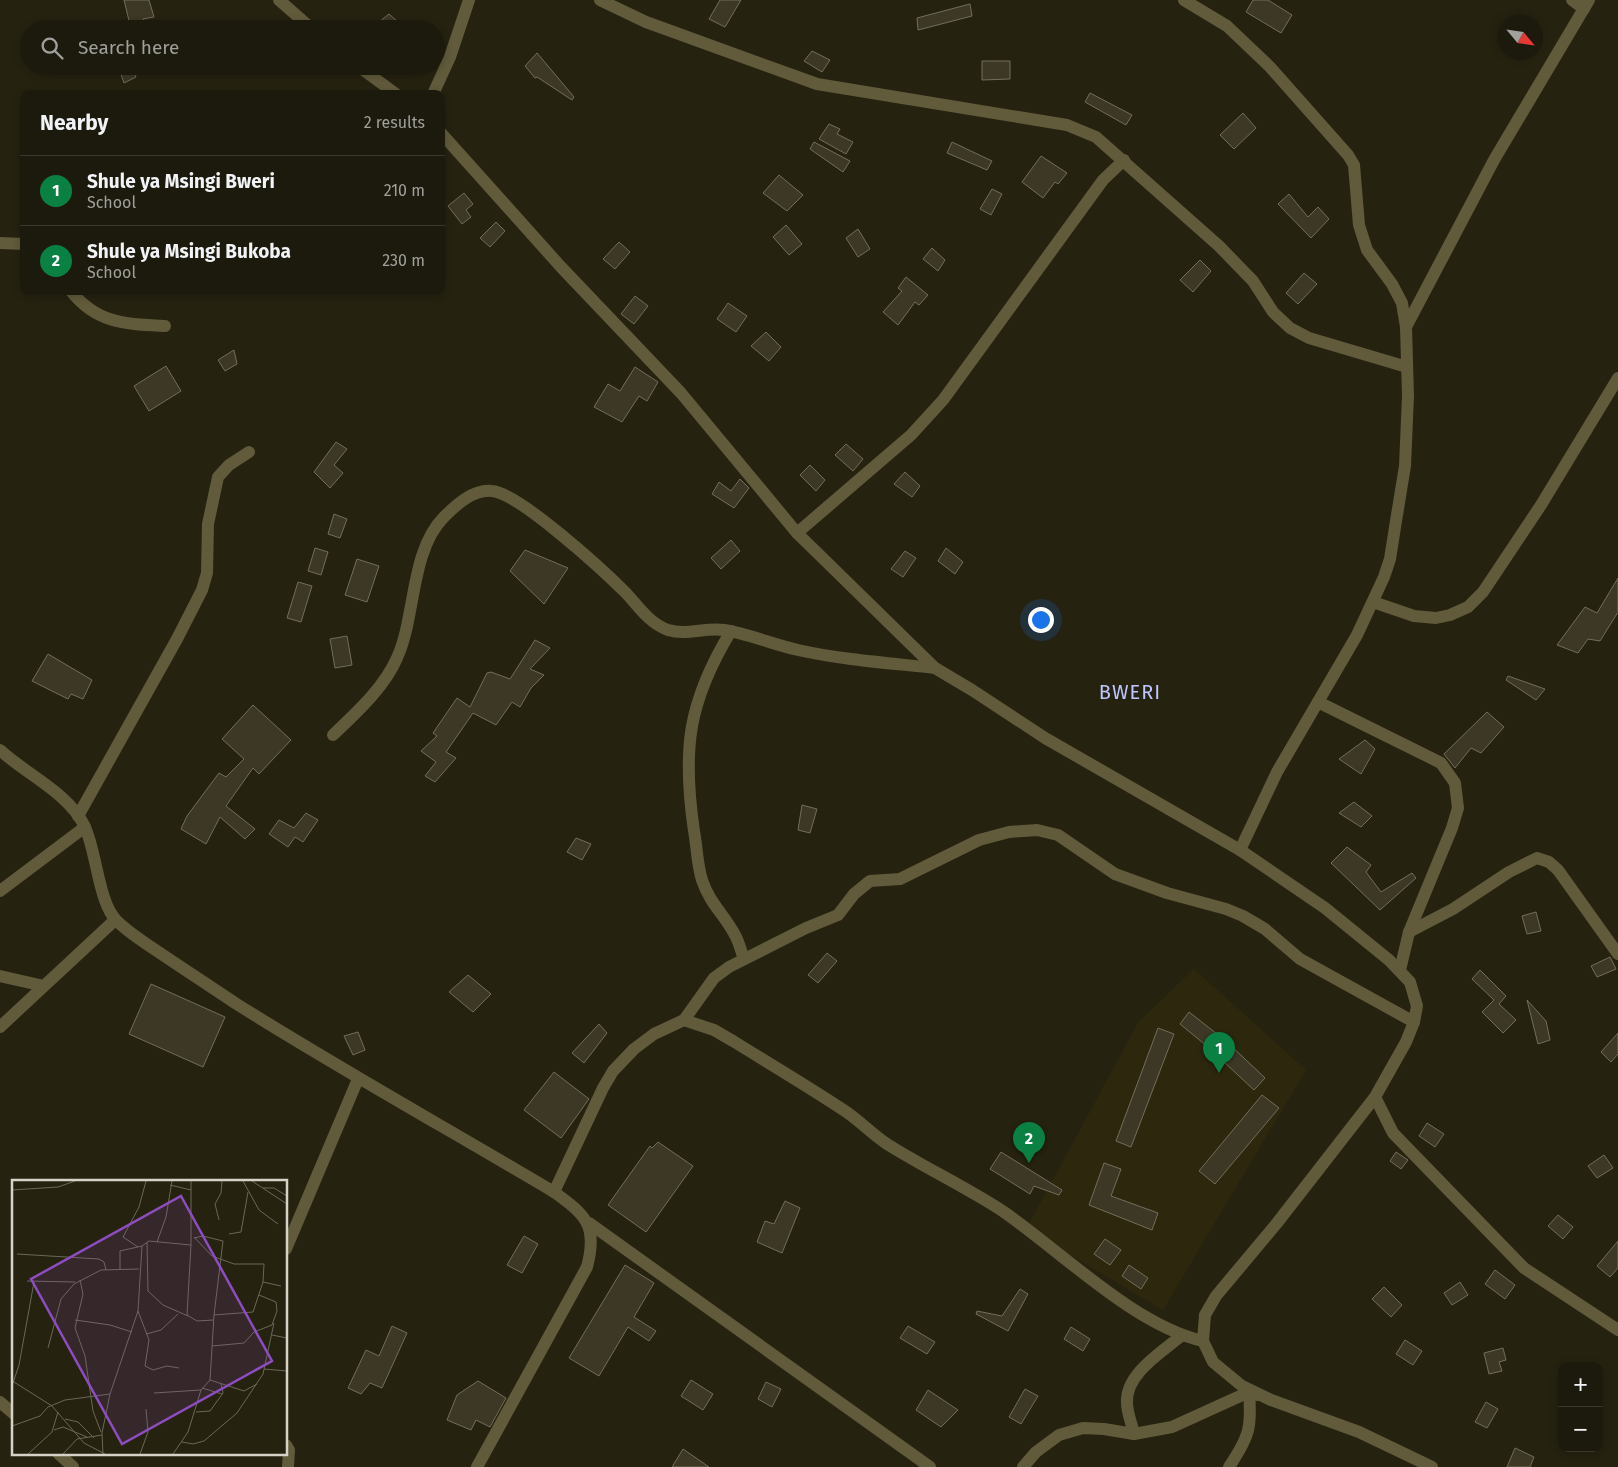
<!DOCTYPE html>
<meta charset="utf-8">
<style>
body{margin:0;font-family:"Fira Sans",sans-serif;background:#252315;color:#f1f3f6}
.controls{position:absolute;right:15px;bottom:15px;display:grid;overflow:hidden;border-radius:10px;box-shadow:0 2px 8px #0003}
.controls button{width:45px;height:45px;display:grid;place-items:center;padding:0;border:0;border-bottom:1px solid #3a382d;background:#1c1a0c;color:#f1f3f6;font:25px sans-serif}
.compass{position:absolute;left:1498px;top:15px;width:45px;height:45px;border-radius:50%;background:#1c1a0c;box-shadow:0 2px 8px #0003;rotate:119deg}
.you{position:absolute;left:1040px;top:619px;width:18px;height:18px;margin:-12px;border:4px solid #fff;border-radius:50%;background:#1a73e8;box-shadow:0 0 0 8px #1a73e833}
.badge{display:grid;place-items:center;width:32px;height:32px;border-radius:50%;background:#0b8043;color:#fff;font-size:16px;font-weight:700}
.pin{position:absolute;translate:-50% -41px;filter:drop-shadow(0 1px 2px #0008)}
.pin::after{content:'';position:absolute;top:26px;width:18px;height:15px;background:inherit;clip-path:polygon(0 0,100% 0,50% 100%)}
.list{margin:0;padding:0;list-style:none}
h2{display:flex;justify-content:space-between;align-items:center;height:65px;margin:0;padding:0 20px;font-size:21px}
h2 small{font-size:16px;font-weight:400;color:#a0a19d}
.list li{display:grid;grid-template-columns:32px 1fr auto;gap:15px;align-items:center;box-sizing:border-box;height:70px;padding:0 20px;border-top:1px solid #3a382d}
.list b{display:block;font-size:19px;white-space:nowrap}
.list p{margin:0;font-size:16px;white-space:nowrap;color:#a0a19d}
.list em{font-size:16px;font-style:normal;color:#a0a19d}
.icon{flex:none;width:28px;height:28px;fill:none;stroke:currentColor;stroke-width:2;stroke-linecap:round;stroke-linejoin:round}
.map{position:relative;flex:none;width:1618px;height:1467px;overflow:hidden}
.search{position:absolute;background:#1c1a0c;box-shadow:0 2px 8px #0003;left:20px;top:20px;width:425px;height:55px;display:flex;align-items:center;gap:12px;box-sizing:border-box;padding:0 18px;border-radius:28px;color:#a0a19d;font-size:19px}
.panel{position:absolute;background:#1c1a0c;box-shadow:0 2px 8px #0003;left:20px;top:90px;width:425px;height:205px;border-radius:10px}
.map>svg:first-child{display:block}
</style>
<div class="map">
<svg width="1618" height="1467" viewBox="0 0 1618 1467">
<rect width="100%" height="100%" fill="#262210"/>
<polygon fill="#2c270d" points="1194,969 1306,1070 1163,1310 1026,1229 1139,1021"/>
<g fill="#3c3825" stroke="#736e5a">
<polygon points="124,0 149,0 154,17 143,19 145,26 131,29"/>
<polygon points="720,0 741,0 725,27 709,19"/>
<polygon points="1253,0 1268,0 1292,15 1281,33 1246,12"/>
<polygon points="970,4 972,16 918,30 917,18"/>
<polygon points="389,14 406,29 387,29 379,22"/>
<polygon points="812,51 830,60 822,72 804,61"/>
<polygon points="537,53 574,97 572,100 537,77 535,78 525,66"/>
<polygon points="982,61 1010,61 1010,79 982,80"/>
<polygon points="118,66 131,66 136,77 124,83"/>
<polygon points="1090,93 1132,115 1126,125 1085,102"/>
<polygon points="1243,113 1256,128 1234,149 1220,135"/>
<polygon points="829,124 840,129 837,134 853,142 846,154 819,139"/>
<polygon points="814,142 850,161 843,172 810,149"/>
<polygon points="952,142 992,161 987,170 947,153"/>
<polygon points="1041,156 1067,173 1058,184 1055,182 1043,198 1022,182"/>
<polygon points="779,175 803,195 787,211 763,193"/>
<polygon points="992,189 1002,194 991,215 980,209"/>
<polygon points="464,193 473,204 466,210 471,217 462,224 448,206"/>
<polygon points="1289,194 1308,217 1318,207 1329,219 1311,238 1278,204"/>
<polygon points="496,222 505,231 490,247 480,238"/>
<polygon points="786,225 802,244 789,255 773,237"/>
<polygon points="858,229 870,249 858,257 846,238"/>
<polygon points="619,242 630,252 615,269 603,259"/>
<polygon points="932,248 945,260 938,271 923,259"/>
<polygon points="1200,260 1211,271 1193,292 1180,280"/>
<polygon points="1304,273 1317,284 1298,304 1286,293"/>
<polygon points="906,277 928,295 919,305 915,302 898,325 883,312 902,291 898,288"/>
<polygon points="635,296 648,306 634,324 621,314"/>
<polygon points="728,303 747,316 736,332 717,319"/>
<polygon points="766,332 781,347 769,361 751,346"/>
<polygon points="234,350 237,364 225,371 218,360"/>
<polygon points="166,366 181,391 149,411 134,386"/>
<polygon points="635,367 658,382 647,401 639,396 622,422 594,407 608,384 620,391"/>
<polygon points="336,442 347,449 334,465 343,473 330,488 314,472"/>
<polygon points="846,444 863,459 853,471 835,455"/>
<polygon points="810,465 825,480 816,491 800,475"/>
<polygon points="905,472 920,486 912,497 894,484"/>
<polygon points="740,479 749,488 734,508 712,494 719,482 731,491"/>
<polygon points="334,514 347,519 340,538 328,534"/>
<polygon points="731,540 740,551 721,569 711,558"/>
<polygon points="315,548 328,552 321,575 308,571"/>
<polygon points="946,548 963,562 955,574 938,561"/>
<polygon points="525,550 568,568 544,604 510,571"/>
<polygon points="905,551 916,558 903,577 891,569"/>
<polygon points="357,559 379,566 367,602 345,595"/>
<polygon points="1618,578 1618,612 1600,641 1588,639 1578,653 1557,645 1585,607 1597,613"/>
<polygon points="298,582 312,586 301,622 287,618"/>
<polygon points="347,636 352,665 335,668 330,639"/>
<polygon points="535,640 550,648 530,669 544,675 531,688 520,707 512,702 496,725 473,713 446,752 456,758 435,782 425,776 436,762 421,751 437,736 433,733 457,698 470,707 487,673 491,672 510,679"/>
<polygon points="48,654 92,680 83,699 71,694 68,699 32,681"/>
<polygon points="1508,676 1545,689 1536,700 1506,680"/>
<polygon points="253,705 291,740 259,774 253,768 226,806 255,829 245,839 220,817 206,844 181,829 187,816 219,773 226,777 244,759 222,739"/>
<polygon points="1487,712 1504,727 1481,753 1471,748 1455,768 1444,754"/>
<polygon points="1365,740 1375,749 1361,774 1339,759"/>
<polygon points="1354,802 1372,816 1361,827 1339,813"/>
<polygon points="802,805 817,809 810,833 798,830"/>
<polygon points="306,813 318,820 303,842 295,837 288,847 269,834 279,820 294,828"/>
<polygon points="576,838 591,844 582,860 567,852"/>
<polygon points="1347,847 1371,865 1366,872 1381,892 1412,873 1416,878 1380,910 1331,863"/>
<polygon points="1536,912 1541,931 1527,934 1522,916"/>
<polygon points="827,953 837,961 818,983 808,975"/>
<polygon points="1610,957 1616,969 1597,977 1591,966"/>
<polygon points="1480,970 1506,996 1499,1004 1516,1020 1503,1033 1482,1012 1494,1000 1472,979"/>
<polygon points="468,975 491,994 473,1012 449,992"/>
<polygon points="151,984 225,1017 203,1067 129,1034"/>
<polygon points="1527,1000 1546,1021 1550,1040 1538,1044"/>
<polygon points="1189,1012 1226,1041 1265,1078 1254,1090 1208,1047 1180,1024"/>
<polygon points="599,1024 607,1033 584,1063 572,1053"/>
<polygon points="1158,1028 1174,1034 1131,1147 1116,1141"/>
<polygon points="358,1032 365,1050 353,1055 344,1036"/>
<polygon points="1618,1033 1618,1054 1611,1062 1601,1052"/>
<polygon points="554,1072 589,1099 561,1138 524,1110"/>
<polygon points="1262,1095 1279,1108 1215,1184 1199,1171"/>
<polygon points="1427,1123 1444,1134 1435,1147 1419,1136"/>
<polygon points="658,1142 693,1166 646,1232 608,1205 650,1146 652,1148"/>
<polygon points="1001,1152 1062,1190 1059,1195 1034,1186 1030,1194 990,1169"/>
<polygon points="1396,1152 1408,1160 1401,1169 1390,1161"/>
<polygon points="1604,1155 1613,1168 1597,1178 1588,1166"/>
<polygon points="1104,1163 1121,1169 1111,1196 1158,1213 1152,1230 1089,1205"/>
<polygon points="785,1201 800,1208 782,1253 757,1242 765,1221 774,1224"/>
<polygon points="1558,1215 1573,1227 1563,1239 1548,1226"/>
<polygon points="524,1236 538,1244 522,1273 507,1265"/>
<polygon points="1105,1239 1121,1250 1110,1265 1094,1254"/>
<polygon points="1618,1241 1618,1268 1610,1277 1597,1266"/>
<polygon points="625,1265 654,1283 634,1317 656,1331 649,1341 628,1327 599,1376 569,1358"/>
<polygon points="1129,1265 1148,1278 1141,1289 1122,1276"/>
<polygon points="1495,1270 1515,1285 1505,1299 1485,1284"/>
<polygon points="1460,1282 1468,1295 1452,1305 1444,1293"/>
<polygon points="1384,1287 1402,1305 1391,1317 1372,1299"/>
<polygon points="1020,1289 1028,1294 1008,1331 976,1314 977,1311 1002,1316"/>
<polygon points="392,1326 407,1333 382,1388 370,1383 361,1394 348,1388 366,1350 379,1356"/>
<polygon points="908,1326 935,1342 927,1354 900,1338"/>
<polygon points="1071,1327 1090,1339 1083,1351 1064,1339"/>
<polygon points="1405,1340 1422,1351 1413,1365 1396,1354"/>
<polygon points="1503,1348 1506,1360 1499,1362 1502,1371 1489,1374 1484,1353"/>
<polygon points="691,1380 713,1394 703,1410 681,1396"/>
<polygon points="478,1381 506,1398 490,1427 476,1420 471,1430 447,1420 457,1395"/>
<polygon points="766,1382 781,1389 772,1407 758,1399"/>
<polygon points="1025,1389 1038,1396 1021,1424 1009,1417"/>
<polygon points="928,1390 958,1410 941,1427 916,1410"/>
<polygon points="1486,1402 1498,1409 1487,1428 1475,1422"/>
<polygon points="1515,1448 1534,1457 1530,1467 1507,1467"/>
<polygon points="683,1449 709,1467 672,1467"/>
</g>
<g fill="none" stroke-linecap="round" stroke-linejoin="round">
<g stroke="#615a3b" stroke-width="12">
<polyline points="279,0 312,29"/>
<polyline points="600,0 646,22 817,84 1067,125 1096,137 1219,246 1253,281 1273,312 1290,328 1309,338 1407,367"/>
<polyline points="1184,0 1227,26 1270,67 1348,155 1354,165 1359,225 1367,250 1392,284 1402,303 1406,327 1408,396 1405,466 1396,521 1390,559 1384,577 1357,635 1277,772 1240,850"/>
<polyline points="1572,0 1584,9"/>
<polyline points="358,66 396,94"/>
<polyline points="433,94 450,57 469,0"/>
<polyline points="441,133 561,267 681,393 797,533 935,668 972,690 1045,738 1240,850 1325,908 1389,960 1410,982 1417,1006 1414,1022 1406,1042 1375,1097 1277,1223 1216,1296 1205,1315 1203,1341 1213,1362 1242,1386 1271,1400 1359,1432 1432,1467"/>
<polyline points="0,243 24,244"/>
<path d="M71,291C97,324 126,324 165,326"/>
<polyline points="1406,327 1494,160 1589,0"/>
<polyline points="797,533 911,435 943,400 1103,180 1124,160"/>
<polyline points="1373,602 1414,616 1436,618 1450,615 1468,607 1483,592 1541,505 1618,378"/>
<path d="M731,631C688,702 682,749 694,831C697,847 697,864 702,880C710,904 724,914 735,935C739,942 741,951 744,959"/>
<polyline points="1318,702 1441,763 1455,783 1458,808 1452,828 1409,932 1400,970"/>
<path d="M333,735C356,713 384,688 397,658C416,617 410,551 444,517C456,505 473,489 492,491C519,493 604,571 626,593C639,607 649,623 668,630C687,636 705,627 724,630C746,633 775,645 798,650C843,660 889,663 935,668"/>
<path d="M0,750C27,775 67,792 84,825C97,851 98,903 117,921C129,933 145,943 160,953C185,970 210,986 235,1003C340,1069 448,1129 554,1192C586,1215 598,1226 587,1267L477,1467"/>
<polyline points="78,816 177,639 202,590 207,573 208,524 218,477 229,465 249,452"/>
<polyline points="0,891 85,827"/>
<polyline points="1409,932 1453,909 1509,872 1537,858 1549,862 1558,870 1618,954"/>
<polyline points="0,976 44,986"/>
<polyline points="684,1020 714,978 729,967 806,928 838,915 854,894 870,881 900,879 979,840 1009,832 1037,830 1058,835 1115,874 1167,893 1226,909 1243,916 1265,929 1300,959 1414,1022"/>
<polyline points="0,1027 115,920"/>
<polyline points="1375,1097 1393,1133 1524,1268 1618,1330"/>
<path d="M554,1192L603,1088L613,1071L634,1049L654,1034L684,1020L714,1030L733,1041C770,1064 809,1087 845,1111C860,1121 872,1134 887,1144C925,1168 966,1187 1004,1212C1063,1253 1134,1325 1203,1341"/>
<polyline points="589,1223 930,1467"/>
<polyline points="286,1249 358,1079"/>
<polyline points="0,1402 14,1414"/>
<path d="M1134,1434C1132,1424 1127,1413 1127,1403C1125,1374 1162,1352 1181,1336"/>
<polyline points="286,1445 289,1450 288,1467"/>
<polyline points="58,1453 73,1467"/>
<polyline points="1023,1467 1036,1452 1059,1435 1083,1428 1104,1429 1134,1434 1172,1427 1249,1392 1257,1395"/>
<path d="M1229,1467C1249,1437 1252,1428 1249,1392"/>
</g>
</g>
<g text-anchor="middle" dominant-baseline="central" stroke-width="4" stroke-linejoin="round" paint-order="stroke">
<g font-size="20" letter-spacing="1" fill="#bec6ff" stroke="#262210">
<text x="1130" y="692">BWERI</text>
</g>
</g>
<g transform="translate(12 1180)">
<rect width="275" height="275" fill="#262210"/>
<path fill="none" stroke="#6c6859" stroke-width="1" d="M231,1L247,30L266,44M240,1L275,24M158,5L179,10M251,8H262L275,16M0,10L46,7L63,1M207,40L203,24L209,13L210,1M217,54L229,52L236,12M182,57L200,76L222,84H252L251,102M182,58L191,56L211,61L202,135M135,62L136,111L151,125L176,136M145,62L154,37L160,1M179,65L175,135L185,141L201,140M126,67L111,57L127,27L134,1M5,74L87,79L92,82L94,90M108,90V71L130,66M68,100L71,114L63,148L73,176L81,231L89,252M15,101L63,102M126,131L137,160L133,186L141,190L155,186L167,188M63,140L98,145L120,152M134,154L149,150L166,134M260,155L275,158M200,166L232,163L242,152L260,145L265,131L264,122L247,115M36,168L49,119L62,104L89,90L127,89M252,189L275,191M198,200L232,211L245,204M2,202L40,226L72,263L93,274M0,206L7,185L22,102M190,208L210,214M142,213L189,210M184,232L198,231L211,213L209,204M53,239L66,242L82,258M0,246L28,236L36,227L53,220L98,214M42,250L51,247L75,257M170,262L181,264L192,261L225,233L251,194L262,143M16,274L40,252L46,232M51,274L65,259L90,255M91,274L90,253L98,214L126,131L130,66L137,61L179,65V1M128,274L136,252L134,229M161,274L176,252L189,210L198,200L202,135L241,132L251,102L269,106"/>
<path fill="#8d4dc1" fill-opacity="0.15" stroke="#8d4dc1" stroke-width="2.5" d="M169,16L260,181L110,264L19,99Z"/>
<rect width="275" height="275" fill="none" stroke="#d5d2c7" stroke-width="2.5"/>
</g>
</svg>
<div class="controls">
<button>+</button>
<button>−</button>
</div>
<svg class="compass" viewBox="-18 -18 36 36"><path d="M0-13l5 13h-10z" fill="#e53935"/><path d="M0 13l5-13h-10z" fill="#a0a19d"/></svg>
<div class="you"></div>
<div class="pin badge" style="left:1219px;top:1073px">1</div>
<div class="pin badge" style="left:1029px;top:1163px">2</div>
<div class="search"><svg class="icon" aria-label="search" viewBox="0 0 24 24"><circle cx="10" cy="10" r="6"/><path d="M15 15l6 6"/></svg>Search here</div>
<section class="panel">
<h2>Nearby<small>2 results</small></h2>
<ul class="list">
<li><span class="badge">1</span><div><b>Shule ya Msingi Bweri</b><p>School</p></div><em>210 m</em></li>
<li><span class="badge">2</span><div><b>Shule ya Msingi Bukoba</b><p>School</p></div><em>230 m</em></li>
</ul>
</section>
</div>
